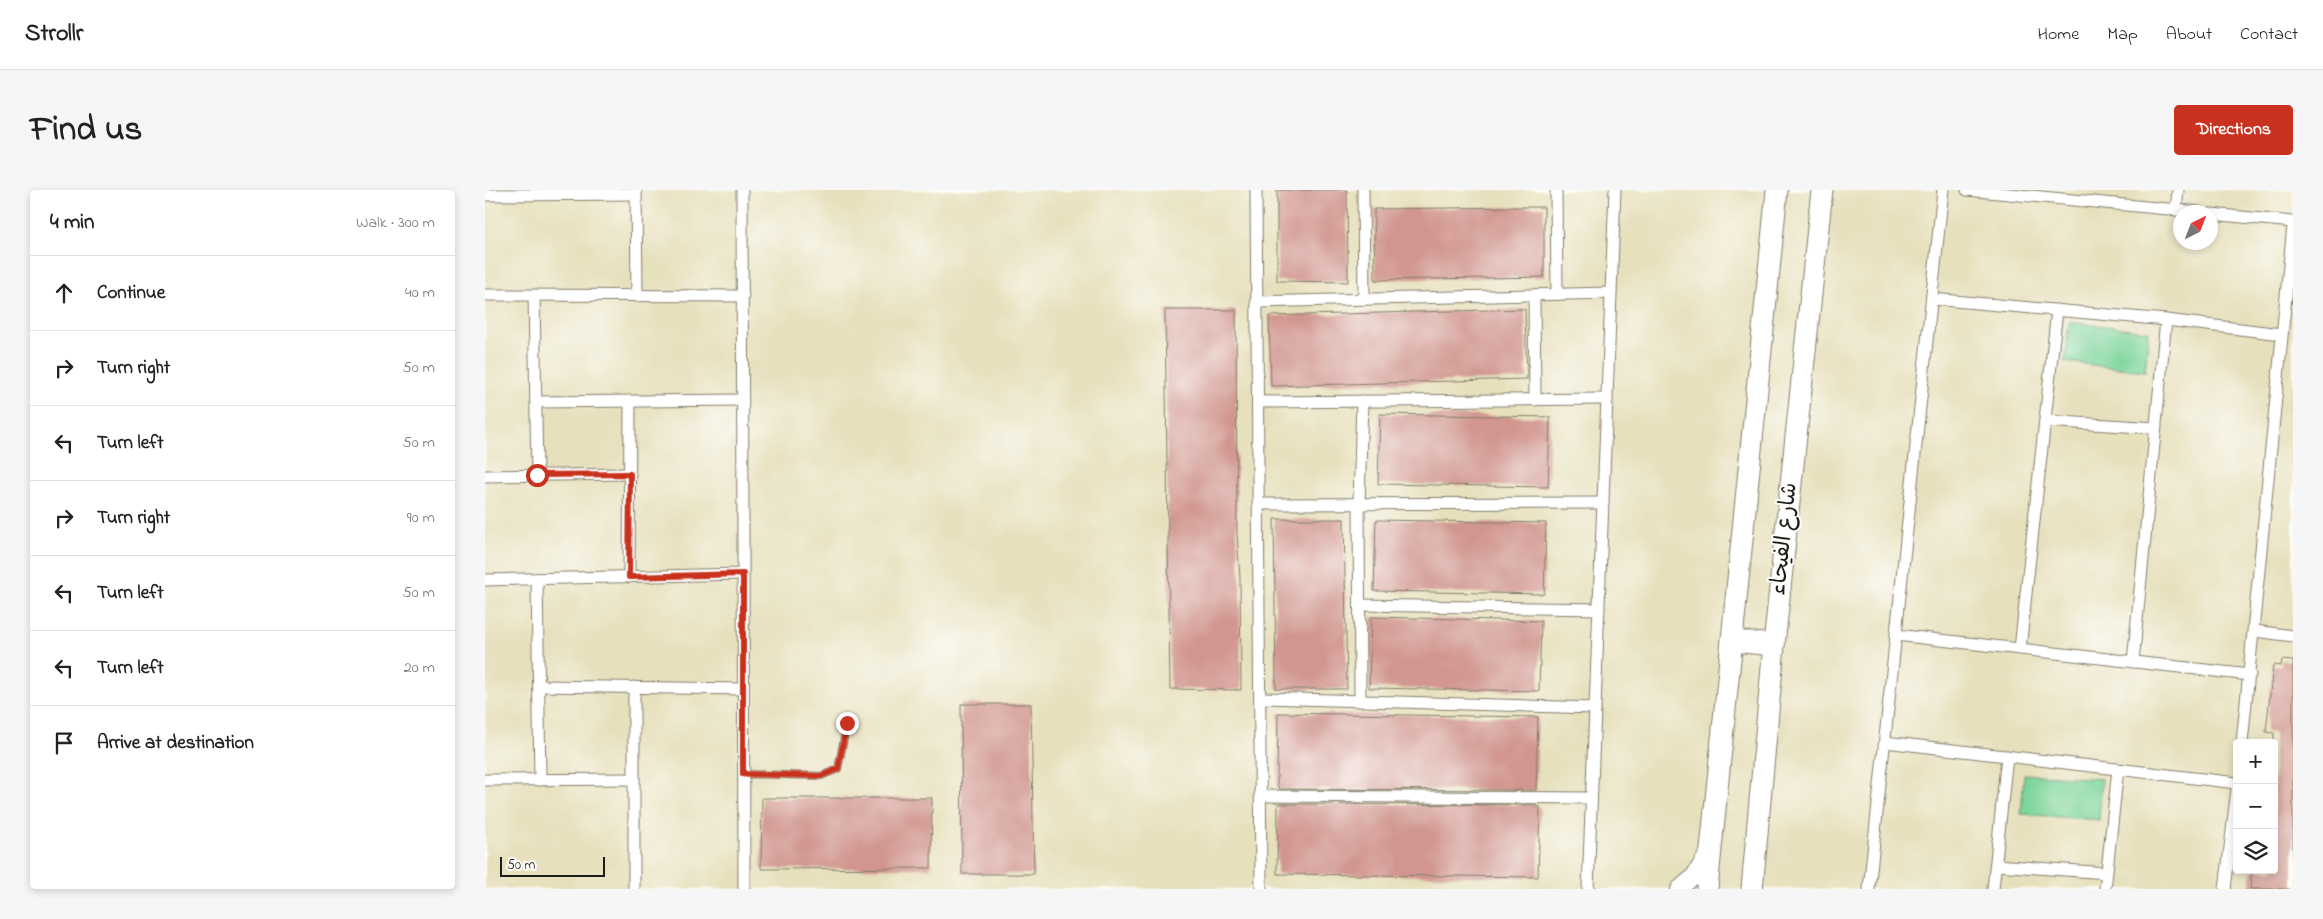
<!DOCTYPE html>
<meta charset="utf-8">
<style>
body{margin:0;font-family:"Indie Flower","Playpen Sans Arabic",sans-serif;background:#f6f6f6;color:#222}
.controls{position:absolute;right:15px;bottom:15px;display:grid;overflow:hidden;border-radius:5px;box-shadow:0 2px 8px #0003}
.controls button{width:45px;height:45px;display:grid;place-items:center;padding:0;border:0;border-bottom:1px solid #e0e0e0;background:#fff;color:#222;font:25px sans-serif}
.compass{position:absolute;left:1688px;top:15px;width:45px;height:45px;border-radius:50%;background:#fff;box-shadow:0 2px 8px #0003;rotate:42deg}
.scale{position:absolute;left:15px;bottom:12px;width:105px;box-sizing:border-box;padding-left:5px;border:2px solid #1c1c1c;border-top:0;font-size:14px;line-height:18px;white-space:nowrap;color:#1c1c1c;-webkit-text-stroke:4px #fdfcf7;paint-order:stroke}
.stop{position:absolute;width:15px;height:15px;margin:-11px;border:4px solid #c8321e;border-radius:50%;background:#fff}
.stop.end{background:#c8321e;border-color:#fff;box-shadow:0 1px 5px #0008}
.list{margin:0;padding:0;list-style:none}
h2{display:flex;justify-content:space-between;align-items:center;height:65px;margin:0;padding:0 20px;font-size:21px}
h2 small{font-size:16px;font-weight:400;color:#767676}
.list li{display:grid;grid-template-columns:32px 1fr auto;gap:15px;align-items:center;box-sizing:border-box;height:75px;padding:0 20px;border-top:1px solid #e0e0e0}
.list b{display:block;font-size:19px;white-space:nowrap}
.list em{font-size:16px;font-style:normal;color:#767676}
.icon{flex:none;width:28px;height:28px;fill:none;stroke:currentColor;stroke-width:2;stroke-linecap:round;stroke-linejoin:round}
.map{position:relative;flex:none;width:1808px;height:699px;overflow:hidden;border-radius:5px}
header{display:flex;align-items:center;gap:30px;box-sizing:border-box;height:70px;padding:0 25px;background:#fff;border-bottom:1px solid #e0e0e0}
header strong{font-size:24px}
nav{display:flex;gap:28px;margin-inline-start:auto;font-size:18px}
.intro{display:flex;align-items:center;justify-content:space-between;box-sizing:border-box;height:120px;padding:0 30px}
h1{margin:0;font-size:35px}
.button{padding:12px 22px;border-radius:5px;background:#c8321e;color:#fff;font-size:18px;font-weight:700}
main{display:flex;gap:30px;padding:0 30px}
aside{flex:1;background:#fff;border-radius:5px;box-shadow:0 2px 8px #0003}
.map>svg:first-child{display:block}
</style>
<header>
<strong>Strollr</strong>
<nav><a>Home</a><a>Map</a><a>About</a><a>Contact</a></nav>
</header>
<div class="intro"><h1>Find us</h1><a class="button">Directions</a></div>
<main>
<aside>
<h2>4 min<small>Walk · 300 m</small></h2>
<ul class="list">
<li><svg class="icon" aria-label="ahead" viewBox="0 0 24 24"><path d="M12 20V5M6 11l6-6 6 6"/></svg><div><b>Continue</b></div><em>40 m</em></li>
<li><svg class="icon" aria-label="right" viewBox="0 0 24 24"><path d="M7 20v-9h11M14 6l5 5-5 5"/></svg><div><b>Turn right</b></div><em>50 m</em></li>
<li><svg class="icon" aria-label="left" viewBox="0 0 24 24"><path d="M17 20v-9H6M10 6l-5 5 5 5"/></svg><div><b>Turn left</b></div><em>50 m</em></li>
<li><svg class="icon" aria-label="right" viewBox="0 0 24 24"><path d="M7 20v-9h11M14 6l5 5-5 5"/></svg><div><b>Turn right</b></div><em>90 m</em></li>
<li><svg class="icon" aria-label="left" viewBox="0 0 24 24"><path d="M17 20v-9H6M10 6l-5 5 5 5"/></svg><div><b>Turn left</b></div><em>50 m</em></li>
<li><svg class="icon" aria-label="left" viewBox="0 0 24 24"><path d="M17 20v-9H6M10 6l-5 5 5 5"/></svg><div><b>Turn left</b></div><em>20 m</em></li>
<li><svg class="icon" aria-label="arrive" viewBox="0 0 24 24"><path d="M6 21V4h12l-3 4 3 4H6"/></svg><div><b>Arrive at destination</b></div></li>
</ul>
</aside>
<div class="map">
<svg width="1808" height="699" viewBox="0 0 1808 699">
<rect width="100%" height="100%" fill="#fdfcf7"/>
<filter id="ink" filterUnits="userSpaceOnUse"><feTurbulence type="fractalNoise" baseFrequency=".02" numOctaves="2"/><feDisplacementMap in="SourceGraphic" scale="10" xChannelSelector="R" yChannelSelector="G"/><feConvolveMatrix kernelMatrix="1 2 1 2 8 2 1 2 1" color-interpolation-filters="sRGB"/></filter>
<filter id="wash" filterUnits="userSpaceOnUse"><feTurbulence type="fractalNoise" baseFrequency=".0096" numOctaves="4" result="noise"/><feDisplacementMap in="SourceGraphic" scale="20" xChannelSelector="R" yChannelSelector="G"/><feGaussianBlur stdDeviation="1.12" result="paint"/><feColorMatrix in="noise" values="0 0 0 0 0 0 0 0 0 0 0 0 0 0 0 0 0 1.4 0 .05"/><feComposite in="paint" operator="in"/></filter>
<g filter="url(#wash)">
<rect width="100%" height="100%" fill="#e7e0bd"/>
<g fill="#7ad49a" stroke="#4b785b">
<polygon points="1584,132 1664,141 1660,181 1580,172"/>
<polygon points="1539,584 1617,589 1614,630 1536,624"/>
</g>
<g id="blocks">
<g fill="#d19690">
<polygon points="792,0 862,0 863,92 792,91"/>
<polygon points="1034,17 1059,17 1059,87 890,90 889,19"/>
<polygon points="1040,119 1042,189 786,196 784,126"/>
<polygon points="680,120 751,120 752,344 755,388 756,500 685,499"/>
<polygon points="895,224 1065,227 1063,297 893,294"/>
<polygon points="789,329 859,329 862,499 791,499"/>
<polygon points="891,330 1061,333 1059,404 889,401"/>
<polygon points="886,427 1056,431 1054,501 884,498"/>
<polygon points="1797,470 1808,471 1808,699 1765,699 1767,680 1789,680 1789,543 1781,542 1788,475 1796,476"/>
<polygon points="476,514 546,514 549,684 477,684"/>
<polygon points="793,523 1053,527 1051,600 794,599 792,594"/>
<polygon points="277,608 447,608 446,678 276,679"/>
<polygon points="793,614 1051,615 1051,617 1055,617 1053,687 792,684"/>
</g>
</g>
</g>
<g filter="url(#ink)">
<use href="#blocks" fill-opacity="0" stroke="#827e6c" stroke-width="1"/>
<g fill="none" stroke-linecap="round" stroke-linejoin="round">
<defs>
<polyline id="lane" points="258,584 336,586 353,579 362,533"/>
<g id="street">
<polyline points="151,0 152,106"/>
<polyline points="257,0 259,699"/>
<polyline points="771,0 776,699"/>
<polyline points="878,0 879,109"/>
<polyline points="1071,0 1072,104"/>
<polyline points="1482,0 1714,22"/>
<polyline points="0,5 151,4"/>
<polyline points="1691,20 1693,0"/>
<polyline points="1726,24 1808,32"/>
<polyline points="0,105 258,106"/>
<polyline points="49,105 52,285"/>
<polyline points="1049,105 1050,210"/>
<polyline points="1447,109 1681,130 1796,144"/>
<polyline points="772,112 1126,103"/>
<polyline points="51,212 258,210"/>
<polyline points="773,212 1122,209"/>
<polyline points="1560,231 1671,238"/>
<polyline points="0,286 145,284"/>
<polyline points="773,314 1118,313"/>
<polyline points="144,387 145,211"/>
<polyline points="0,390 258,384"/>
<polyline points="52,390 55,590"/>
<polyline points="875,415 1114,419"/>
<polyline points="1770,441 1808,446"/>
<polyline points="1411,445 1765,485"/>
<polyline points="1535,459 1572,120"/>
<polyline points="1648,472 1681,130"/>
<polyline points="54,496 258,499"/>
<polyline points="775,508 1110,518"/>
<polyline points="875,511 874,314 877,211"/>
<polyline points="1400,552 1752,593"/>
<polyline points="1757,553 1808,35"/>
<polyline points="0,590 149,589"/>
<polyline points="775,606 1106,608"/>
<polyline points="1511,675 1622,683"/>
<polyline points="149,699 149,497"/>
<polyline points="1103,699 1130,0"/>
<polyline points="1384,699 1458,0"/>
<polyline points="1508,699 1522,566"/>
<polyline points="1620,699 1633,579"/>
<polyline points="1740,699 1752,599"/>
</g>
<polyline id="secondary" points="1194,699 1208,687 1224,662"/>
<g id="highway">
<polyline points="1248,451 1289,455"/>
<polyline points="1222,699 1292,0"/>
<polyline points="1267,699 1289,455 1337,0"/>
</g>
</defs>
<use href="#lane" stroke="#827e6c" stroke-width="8"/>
<use href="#street" stroke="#827e6c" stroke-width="13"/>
<use href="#secondary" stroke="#827e6c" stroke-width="18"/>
<use href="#highway" stroke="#827e6c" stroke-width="23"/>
<use href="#lane" stroke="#fff" stroke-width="5.5"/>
<use href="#street" stroke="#fff" stroke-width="11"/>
<use href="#secondary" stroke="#fff" stroke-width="16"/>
<use href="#highway" stroke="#fff" stroke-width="21"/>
</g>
</g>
<g fill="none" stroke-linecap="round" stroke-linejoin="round" filter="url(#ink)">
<polyline stroke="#c8321e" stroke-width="6" points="52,285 145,284 144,387 258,384 258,584 336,586 353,579 362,533"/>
</g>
<g text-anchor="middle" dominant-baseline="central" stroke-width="4" stroke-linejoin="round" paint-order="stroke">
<g font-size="22" fill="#1c1c1c" stroke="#fdfcf7">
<text transform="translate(1300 349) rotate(-84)">شارع الفيحاء</text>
</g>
</g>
</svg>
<div class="controls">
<button>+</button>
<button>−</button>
<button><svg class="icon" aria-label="layers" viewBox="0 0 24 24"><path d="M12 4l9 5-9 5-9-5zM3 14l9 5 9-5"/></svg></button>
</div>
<svg class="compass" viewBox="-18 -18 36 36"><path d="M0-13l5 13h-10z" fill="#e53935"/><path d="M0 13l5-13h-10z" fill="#767676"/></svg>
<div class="scale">50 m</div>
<div class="stop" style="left:52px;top:285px"></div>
<div class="stop end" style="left:362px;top:533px"></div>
</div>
</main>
